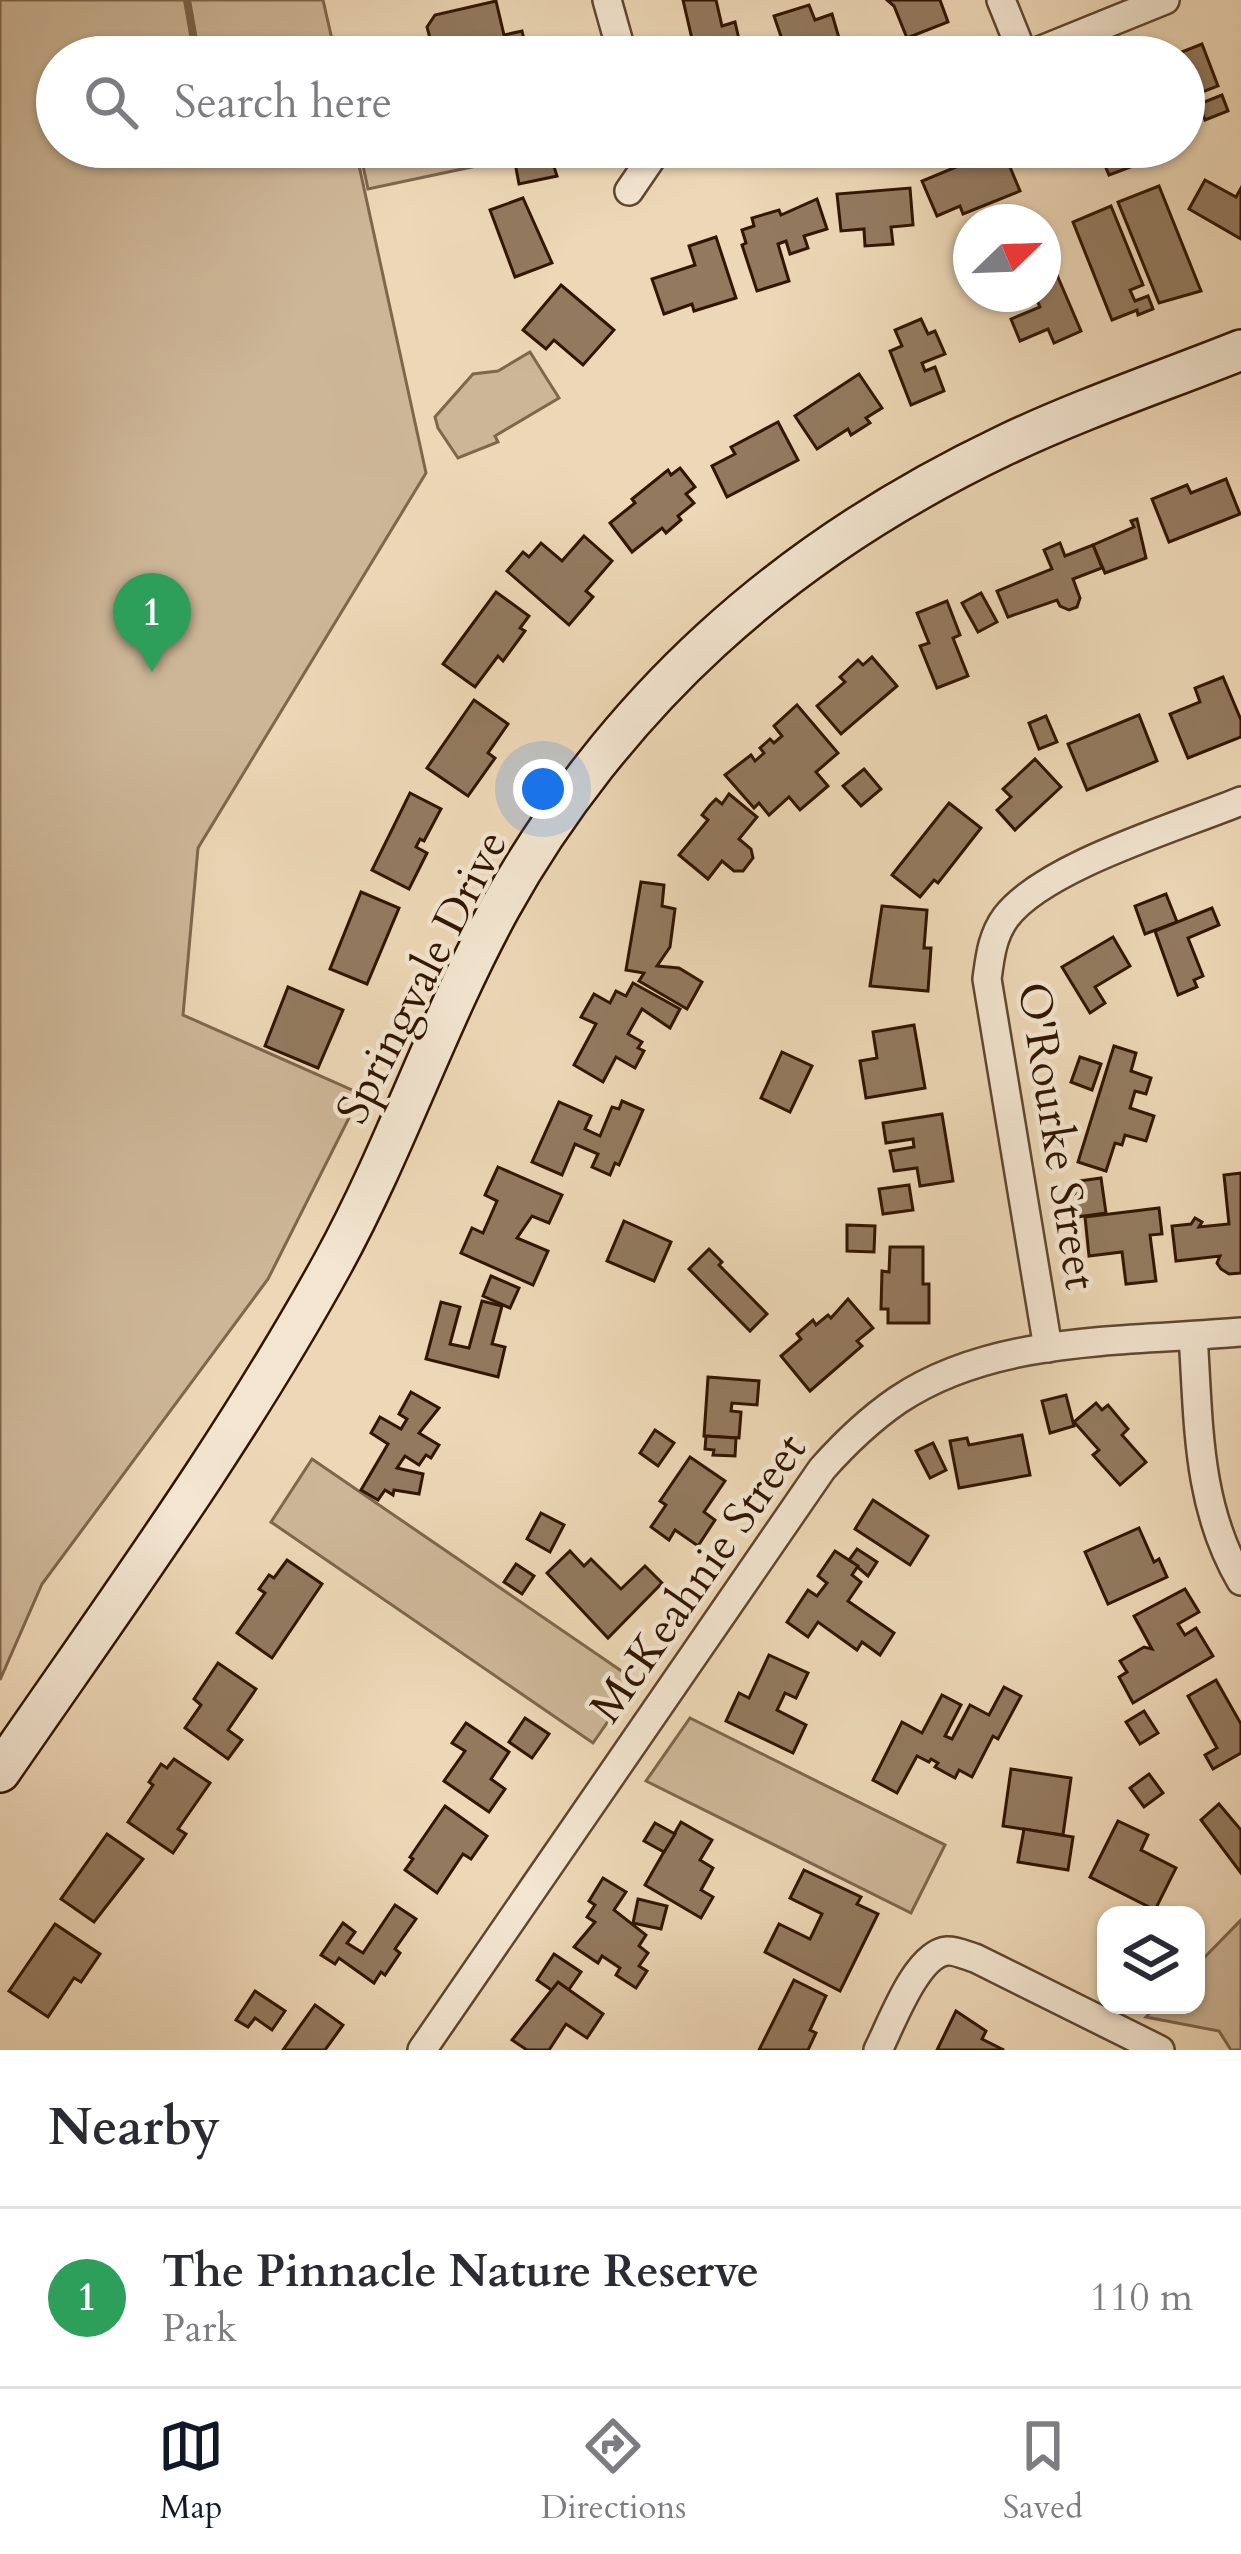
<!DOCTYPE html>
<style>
body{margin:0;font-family:Cardo,serif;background:#f7f7f7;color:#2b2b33}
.controls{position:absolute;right:36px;bottom:36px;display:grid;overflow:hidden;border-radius:24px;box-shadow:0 3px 9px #0004}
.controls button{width:108px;height:108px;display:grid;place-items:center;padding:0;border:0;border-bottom:3px solid #e1e1e2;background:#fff;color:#2b2b33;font:60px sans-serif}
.compass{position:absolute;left:953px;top:204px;width:108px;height:108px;border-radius:50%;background:#fff;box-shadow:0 3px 9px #0004;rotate:67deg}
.you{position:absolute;left:543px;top:789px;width:42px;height:42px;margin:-30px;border:9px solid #fff;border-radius:50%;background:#1a73e8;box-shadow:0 0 0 18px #1a73e833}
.badge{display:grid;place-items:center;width:78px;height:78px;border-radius:50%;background:#111827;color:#fff;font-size:39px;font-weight:700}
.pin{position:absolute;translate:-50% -99px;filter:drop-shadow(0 3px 6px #0008)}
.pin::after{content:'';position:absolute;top:63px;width:42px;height:36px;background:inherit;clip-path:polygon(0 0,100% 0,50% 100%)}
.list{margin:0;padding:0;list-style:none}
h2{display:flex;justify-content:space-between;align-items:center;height:156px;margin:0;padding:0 48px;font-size:51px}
h2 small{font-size:39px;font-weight:400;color:#7c7c81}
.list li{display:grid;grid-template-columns:78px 1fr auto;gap:36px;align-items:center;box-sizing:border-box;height:180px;padding:0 48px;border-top:3px solid #e1e1e2}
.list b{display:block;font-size:45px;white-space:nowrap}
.list p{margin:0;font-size:39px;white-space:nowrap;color:#7c7c81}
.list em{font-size:39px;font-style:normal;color:#7c7c81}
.icon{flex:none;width:66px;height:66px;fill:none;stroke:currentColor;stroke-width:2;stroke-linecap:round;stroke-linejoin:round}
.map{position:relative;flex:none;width:1241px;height:2050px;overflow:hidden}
.search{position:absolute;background:#fff;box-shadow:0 3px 9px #0004;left:36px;right:36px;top:36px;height:132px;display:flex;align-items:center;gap:30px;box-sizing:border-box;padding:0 42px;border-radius:66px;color:#7c7c81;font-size:45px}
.sheet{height:336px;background:#fff}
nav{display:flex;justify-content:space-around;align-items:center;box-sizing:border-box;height:168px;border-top:3px solid #e1e1e2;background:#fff;font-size:33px;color:#7c7c81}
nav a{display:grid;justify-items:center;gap:6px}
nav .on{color:#111827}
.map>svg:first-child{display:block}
</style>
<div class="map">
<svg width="1241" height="2050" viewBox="0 0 1241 2050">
<rect width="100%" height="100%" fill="#edd7b6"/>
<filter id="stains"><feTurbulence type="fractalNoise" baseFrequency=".00167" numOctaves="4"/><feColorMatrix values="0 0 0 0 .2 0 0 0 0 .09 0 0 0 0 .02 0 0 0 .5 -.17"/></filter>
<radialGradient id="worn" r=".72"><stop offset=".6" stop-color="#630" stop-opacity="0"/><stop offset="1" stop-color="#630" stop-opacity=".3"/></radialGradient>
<g fill="#cdb697" stroke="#7f664c" stroke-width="3">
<polygon points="0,0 323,0 336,57 57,57 57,147 355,147 426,473 198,848 183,1015 361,1094 268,1279 42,1584 0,1680"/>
<polygon points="359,147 477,147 481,165 368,189"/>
<polygon points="530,352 559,398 495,436 498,442 458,458 438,428 435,417 473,374 498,371"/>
<polygon points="312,1459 636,1681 593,1743 271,1522"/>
<polygon points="690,1718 945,1845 911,1913 646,1781"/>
<polygon points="1241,1920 1241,2050 1231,2050 1219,2031 1146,2017 1158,2005 1196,2005 1196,1966"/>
</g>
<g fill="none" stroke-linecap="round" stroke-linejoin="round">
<polyline stroke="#7b6248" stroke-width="8" points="187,0 197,57"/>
</g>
<g fill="#937a5f" stroke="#311501" stroke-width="3">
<polygon points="683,0 716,0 722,26 735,22 743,57 709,57 707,49 695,52"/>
<polygon points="887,0 940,0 948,22 907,38 894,6"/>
<polygon points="496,1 504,35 522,31 527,53 512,57 442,57 457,52 456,48 444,51 431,42 427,27 435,15"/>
<polygon points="809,5 815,20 832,14 839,38 833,41 838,57 788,57 774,16"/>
<polygon points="1202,44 1218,86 1184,99 1184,57 1174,55"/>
<polygon points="1222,95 1228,111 1205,120 1199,104"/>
<polygon points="512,147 560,147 549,151 557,176 519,184"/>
<polygon points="1128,147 1136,165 1109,175 1101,156"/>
<polygon points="1002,148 1020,191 963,214 960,206 937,216 922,181"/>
<polygon points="1205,180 1236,197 1241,188 1241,239 1189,209"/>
<polygon points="1159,186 1201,291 1159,303 1118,202"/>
<polygon points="910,188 913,225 891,227 893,244 865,246 864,229 841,231 837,194"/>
<polygon points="523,198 552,263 515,277 490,210"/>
<polygon points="817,199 827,229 804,236 808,248 790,254 786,241 778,244 789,281 757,291 742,245 746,243 742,230 754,226 752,218 779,210 781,215"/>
<polygon points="1111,206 1143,285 1130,290 1135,301 1148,296 1153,309 1138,315 1137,310 1112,320 1073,222"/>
<polygon points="716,237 736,298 694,311 692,304 664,314 652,279 695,265 689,246"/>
<polygon points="1054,268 1081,331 1054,343 1048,329 1020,341 1011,319 1040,307 1034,294 1043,294 1043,273"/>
<polygon points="561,285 614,330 583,365 554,340 546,349 523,330"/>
<polygon points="921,319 928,334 935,331 945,354 922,363 925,371 935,367 944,391 911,405 890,351 902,346 895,330"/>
<polygon points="859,374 882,408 866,418 870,423 851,435 848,429 817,449 795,416"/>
<polygon points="778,422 798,460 727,497 712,466 735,454 731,447"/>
<polygon points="680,468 695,487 686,494 694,503 678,516 681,520 674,526 666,533 662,528 632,552 610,523 635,503 632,499 668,470 671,475"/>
<polygon points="1226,479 1240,514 1169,542 1152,499 1187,485 1191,493"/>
<polygon points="1137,519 1146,558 1105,573 1093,545 1134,527 1131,521"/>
<polygon points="584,536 612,561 586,591 593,597 569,625 507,571 523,552 529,557 541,543 562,561"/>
<polygon points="1060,543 1065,556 1093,545 1102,568 1073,579 1080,598 1077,607 1069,610 1060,606 1057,600 1008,617 997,591 1052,569 1044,550"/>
<polygon points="496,592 529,616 520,628 525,631 503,661 498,656 475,687 443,664"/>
<polygon points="981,593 997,622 978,632 962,603"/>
<polygon points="947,601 960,635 953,638 968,676 937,688 920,646 929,643 917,613"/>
<polygon points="872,657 897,686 841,734 817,706 845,682 840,677 858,660 863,665"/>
<polygon points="1223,677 1241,720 1241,737 1188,758 1170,714 1200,702 1195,688"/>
<polygon points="474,700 508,724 488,753 495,758 468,796 427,768"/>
<polygon points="797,705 838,753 816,772 828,786 800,810 789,797 769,815 759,803 754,808 725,775 751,755 755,761 764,753 760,748 770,739 774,743 782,736 774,726"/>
<polygon points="1139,715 1157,761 1087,790 1068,744"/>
<polygon points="1046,716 1057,742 1039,749 1029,723"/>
<polygon points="1035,759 1061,787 1015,830 997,810 1011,797 1003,789"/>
<polygon points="864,769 881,789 861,806 843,786"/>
<polygon points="410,793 441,809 424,841 420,839 416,847 427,853 409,889 372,870"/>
<polygon points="729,794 757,817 739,839 751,849 753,858 743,871 734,871 722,861 708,879 679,855 708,820 702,815 710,805 716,799 722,804"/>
<polygon points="949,803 981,828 938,883 934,880 920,897 892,875"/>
<polygon points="641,882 664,885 662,906 675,909 670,947 657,966 679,968 702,982 687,1009 639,981 644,973 626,970"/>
<polygon points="361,892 399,908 367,984 330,969"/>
<polygon points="1166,894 1177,922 1145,934 1135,906"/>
<polygon points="882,906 927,910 924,948 931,948 928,991 870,986"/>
<polygon points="1212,908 1219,925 1188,938 1203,976 1194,980 1197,987 1178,995 1155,931"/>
<polygon points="1113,937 1130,966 1095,987 1105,1003 1090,1013 1062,967"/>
<polygon points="633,983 680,1009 670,1028 642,1009 628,1034 642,1042 638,1048 644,1051 635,1068 616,1057 603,1082 574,1065 596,1024 581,1017 594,994 610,1003 616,991 626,996"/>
<polygon points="288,987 343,1010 318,1068 265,1046"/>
<polygon points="914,1025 925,1088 866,1098 860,1061 877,1058 873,1032"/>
<polygon points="1114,1046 1136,1053 1131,1071 1151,1078 1146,1094 1135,1091 1130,1108 1154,1116 1146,1141 1125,1135 1122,1145 1115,1143 1106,1171 1078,1162"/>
<polygon points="782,1052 812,1066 790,1112 761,1098"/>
<polygon points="1080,1057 1101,1064 1092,1090 1071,1082"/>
<polygon points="622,1101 643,1110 619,1165 615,1163 610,1175 592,1167 598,1154 575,1144 562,1175 532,1162 559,1102 591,1116 585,1129 600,1136 612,1107 619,1109"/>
<polygon points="942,1114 953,1181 920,1186 917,1168 894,1171 890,1151 914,1147 913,1139 886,1143 883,1123"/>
<polygon points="498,1167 562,1195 549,1223 532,1216 517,1238 548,1251 533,1285 461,1253 472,1228 483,1233 497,1201 485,1195"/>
<polygon points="1241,1173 1241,1273 1229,1274 1221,1269 1217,1263 1220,1256 1176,1261 1172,1226 1191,1224 1195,1218 1202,1222 1199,1227 1229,1224 1224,1175"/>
<polygon points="1101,1178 1106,1213 1077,1217 1072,1182"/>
<polygon points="909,1185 913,1210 883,1214 879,1189"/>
<polygon points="1159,1208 1162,1234 1150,1235 1156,1281 1126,1284 1122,1252 1089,1256 1085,1217"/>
<polygon points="624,1221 671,1242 654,1281 607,1261"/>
<polygon points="847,1225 875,1226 874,1252 847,1251"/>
<polygon points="890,1247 923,1247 923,1284 929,1284 929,1323 888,1323 888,1309 881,1309 882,1271 889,1272"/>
<polygon points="709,1249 722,1262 719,1265 767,1314 750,1331 689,1269"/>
<polygon points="491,1276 519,1288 510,1308 483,1296"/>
<polygon points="848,1299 873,1328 857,1341 862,1346 810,1391 781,1356 801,1339 797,1334 813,1320 816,1325 828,1315 831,1318"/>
<polygon points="482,1301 502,1306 492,1344 505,1347 498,1377 426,1359 441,1302 460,1307 450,1344 469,1348"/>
<polygon points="708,1377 759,1381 757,1405 732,1403 731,1411 741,1412 739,1438 704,1436"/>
<polygon points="411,1392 439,1408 419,1433 439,1445 431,1458 426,1455 419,1465 405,1456 397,1468 423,1474 419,1494 394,1490 393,1495 385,1490 378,1500 361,1490 388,1444 371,1433 380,1417 401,1429 407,1419 399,1414"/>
<polygon points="1066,1395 1074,1426 1050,1433 1042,1401"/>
<polygon points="1096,1403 1102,1410 1108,1405 1128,1429 1122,1435 1146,1462 1120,1485 1093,1455 1099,1450 1074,1422"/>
<polygon points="655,1430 674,1443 658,1466 640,1453"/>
<polygon points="1022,1435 1030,1475 959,1488 950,1441 967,1438 969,1445"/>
<polygon points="706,1436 736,1438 735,1456 713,1455 714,1450 705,1449"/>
<polygon points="933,1443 946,1470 930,1478 916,1451"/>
<polygon points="690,1457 725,1481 704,1512 715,1520 698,1546 675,1530 669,1540 651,1527 666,1505 660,1501"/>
<polygon points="873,1500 928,1536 910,1565 855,1529"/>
<polygon points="541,1513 564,1525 550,1552 527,1539"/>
<polygon points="1139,1528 1154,1562 1159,1559 1167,1577 1108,1604 1085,1552"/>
<polygon points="857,1549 877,1562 868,1576 849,1560"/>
<polygon points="570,1551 584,1566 591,1559 621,1589 645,1566 662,1583 608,1638 547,1573"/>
<polygon points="835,1551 858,1566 852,1575 861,1582 848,1601 894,1633 880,1655 862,1642 857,1650 818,1622 808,1637 787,1622 808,1590 817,1596 827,1583 818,1576"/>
<polygon points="287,1560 322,1584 272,1658 237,1633 265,1593 259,1589 269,1575 274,1578"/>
<polygon points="516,1564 534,1576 522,1594 504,1582"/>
<polygon points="1185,1589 1199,1612 1178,1624 1185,1635 1196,1628 1213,1656 1133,1703 1119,1677 1127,1672 1120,1661 1144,1647 1152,1649 1134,1616"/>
<polygon points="769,1655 808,1673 796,1698 785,1693 777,1710 806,1725 793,1753 726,1721 739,1693 749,1698"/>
<polygon points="218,1663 256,1689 228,1730 242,1740 228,1759 185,1728 201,1705 194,1699"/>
<polygon points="1216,1680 1241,1724 1241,1753 1213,1769 1205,1755 1217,1748 1188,1696"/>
<polygon points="1004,1687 1021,1696 998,1739 993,1736 972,1777 959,1770 955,1778 935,1767 938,1763 931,1759 929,1762 917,1756 897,1793 873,1780 902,1722 922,1733 942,1695 961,1705 945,1736 952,1739 970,1705 989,1715"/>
<polygon points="1144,1711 1158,1733 1140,1744 1126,1722"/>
<polygon points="525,1718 549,1734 532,1758 509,1742"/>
<polygon points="466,1723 509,1752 491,1779 505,1789 489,1812 444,1781 465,1751 452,1743"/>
<polygon points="174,1759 210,1783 178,1829 186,1834 173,1853 128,1822 153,1785 149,1782 161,1764 167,1768"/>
<polygon points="1011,1769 1071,1778 1063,1835 1003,1826"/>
<polygon points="1149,1774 1163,1793 1144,1807 1130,1788"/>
<polygon points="1219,1804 1241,1830 1241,1873 1201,1820"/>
<polygon points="445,1806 487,1836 471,1859 463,1854 437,1893 405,1870 413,1859 410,1857"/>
<polygon points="1118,1821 1148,1835 1141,1850 1176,1868 1155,1910 1090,1877"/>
<polygon points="681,1822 712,1840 700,1860 713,1868 701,1890 713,1897 701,1918 645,1885"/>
<polygon points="655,1823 675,1834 664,1852 644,1841"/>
<polygon points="1024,1829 1073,1837 1068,1870 1018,1862"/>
<polygon points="107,1834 143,1859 94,1922 61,1899"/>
<polygon points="804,1870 861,1897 857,1904 878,1914 840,1991 765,1952 779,1924 810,1939 822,1914 790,1898"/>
<polygon points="603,1878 626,1892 614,1910 646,1935 639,1946 648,1953 639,1966 647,1971 636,1988 616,1975 620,1968 602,1956 598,1963 574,1947 595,1922 587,1917 595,1905 589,1901"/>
<polygon points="638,1899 667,1906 661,1929 633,1923"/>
<polygon points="395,1905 416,1919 395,1949 400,1953 385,1975 381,1972 374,1983 339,1958 335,1964 321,1955 343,1923 355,1932 347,1943 363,1953"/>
<polygon points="55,1924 100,1954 81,1982 74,1978 48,2017 9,1991"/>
<polygon points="554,1954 581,1972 563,1998 537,1980"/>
<polygon points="794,1980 826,1996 810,2030 816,2033 808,2050 759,2050"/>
<polygon points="558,1982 603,2014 587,2038 566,2024 549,2050 527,2050 512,2040"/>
<polygon points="255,1991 285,2011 272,2030 255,2018 248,2027 236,2020"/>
<polygon points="315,2005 343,2025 325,2050 283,2050"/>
<polygon points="956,2011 986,2031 982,2039 1004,2050 937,2050"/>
</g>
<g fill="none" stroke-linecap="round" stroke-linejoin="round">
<defs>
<g id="minor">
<polyline points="607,0 623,57"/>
<polyline points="1001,0 1024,57 1165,0"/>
<polyline points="629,191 659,147"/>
<path d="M1193,1336C1199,1422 1196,1504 1241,1581"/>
<path d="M1048,1348L987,979C990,957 992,936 1006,917C1045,866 1178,827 1241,801"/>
<path d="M422,2050L822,1469C845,1443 869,1420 898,1400C995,1335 1128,1342 1241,1332"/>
<path d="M878,2050C891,2025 916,1954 947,1951C955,1950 967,1956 975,1958L1160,2050"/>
</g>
<path id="secondary" d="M0,1772C115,1605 235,1441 333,1263C396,1148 437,1023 500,908C554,810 628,716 711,640C798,560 898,496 1005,445C1081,409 1163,381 1241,350"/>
</defs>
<use href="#minor" stroke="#60462e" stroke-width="32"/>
<use href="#secondary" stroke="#311501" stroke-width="44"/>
<use href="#minor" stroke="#f3e5d0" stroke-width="27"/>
<use href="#secondary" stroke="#f3e5d0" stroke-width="39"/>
</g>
<g text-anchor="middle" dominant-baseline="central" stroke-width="9" stroke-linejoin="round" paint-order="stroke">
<g font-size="45" fill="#311501" stroke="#f3e5d0">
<text transform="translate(422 977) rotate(-63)">Springvale Drive</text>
<text transform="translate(1057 1136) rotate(81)">O'Rourke Street</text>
<text transform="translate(698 1578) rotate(-55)">McKeahnie Street</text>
</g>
</g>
<rect width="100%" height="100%" filter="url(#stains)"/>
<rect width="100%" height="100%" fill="url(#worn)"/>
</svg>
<div class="controls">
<button><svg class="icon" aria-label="layers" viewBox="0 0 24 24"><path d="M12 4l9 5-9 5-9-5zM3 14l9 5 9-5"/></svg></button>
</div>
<svg class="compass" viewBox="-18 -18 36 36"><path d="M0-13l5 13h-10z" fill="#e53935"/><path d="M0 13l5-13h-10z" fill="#7c7c81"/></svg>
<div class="you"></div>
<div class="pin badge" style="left:152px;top:672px;background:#2e9e5b">1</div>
<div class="search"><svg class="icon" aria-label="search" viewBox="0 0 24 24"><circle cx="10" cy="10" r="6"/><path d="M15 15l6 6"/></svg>Search here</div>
</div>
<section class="sheet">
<h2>Nearby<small></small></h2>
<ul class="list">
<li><span class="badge" style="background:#2e9e5b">1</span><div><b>The Pinnacle Nature Reserve</b><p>Park</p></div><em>110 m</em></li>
</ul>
</section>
<nav>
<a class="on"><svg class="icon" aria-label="map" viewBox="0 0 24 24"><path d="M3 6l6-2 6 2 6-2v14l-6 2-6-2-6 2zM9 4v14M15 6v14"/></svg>Map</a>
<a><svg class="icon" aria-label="directions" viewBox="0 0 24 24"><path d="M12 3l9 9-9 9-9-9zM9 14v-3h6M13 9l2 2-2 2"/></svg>Directions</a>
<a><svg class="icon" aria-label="saved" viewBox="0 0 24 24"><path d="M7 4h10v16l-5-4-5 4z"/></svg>Saved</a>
</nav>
